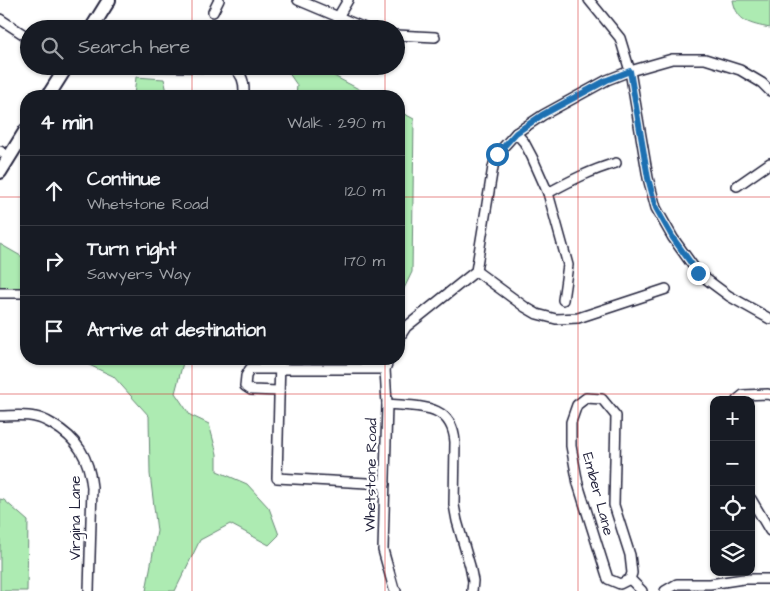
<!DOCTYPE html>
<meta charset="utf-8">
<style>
body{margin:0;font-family:"Architects Daughter",sans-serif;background:#20242c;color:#f1f3f6}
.controls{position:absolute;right:15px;bottom:15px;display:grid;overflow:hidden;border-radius:10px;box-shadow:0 1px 4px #0004}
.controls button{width:45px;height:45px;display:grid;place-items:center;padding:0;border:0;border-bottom:1px solid #363941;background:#171b24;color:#f1f3f6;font:25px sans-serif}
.stop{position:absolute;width:15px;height:15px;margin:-11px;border:4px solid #1f6fb2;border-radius:50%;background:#fff}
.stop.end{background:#1f6fb2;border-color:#fff;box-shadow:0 1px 5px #0008}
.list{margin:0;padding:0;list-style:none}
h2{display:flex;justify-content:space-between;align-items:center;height:65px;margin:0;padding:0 20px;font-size:21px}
h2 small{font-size:16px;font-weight:400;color:#9ea1a6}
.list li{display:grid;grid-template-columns:32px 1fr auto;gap:15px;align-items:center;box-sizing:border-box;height:70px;padding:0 20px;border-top:1px solid #363941}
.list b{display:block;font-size:19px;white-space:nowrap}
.list p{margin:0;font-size:16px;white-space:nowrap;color:#9ea1a6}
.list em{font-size:16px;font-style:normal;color:#9ea1a6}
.icon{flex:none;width:28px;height:28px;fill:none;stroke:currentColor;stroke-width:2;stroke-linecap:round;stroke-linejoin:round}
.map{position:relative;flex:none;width:770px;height:591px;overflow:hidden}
.search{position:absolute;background:#171b24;box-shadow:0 1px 4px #0004;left:20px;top:20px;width:385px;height:55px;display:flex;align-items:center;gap:12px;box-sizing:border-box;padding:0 18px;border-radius:28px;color:#9ea1a6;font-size:19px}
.panel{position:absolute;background:#171b24;box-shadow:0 1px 4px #0004;left:20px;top:90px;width:385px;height:275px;border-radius:20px}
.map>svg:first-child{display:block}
</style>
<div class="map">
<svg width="770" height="591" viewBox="0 0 770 591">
<rect width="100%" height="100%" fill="#fff"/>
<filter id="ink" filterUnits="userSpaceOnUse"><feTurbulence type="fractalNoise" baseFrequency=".02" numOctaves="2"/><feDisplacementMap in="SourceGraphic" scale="10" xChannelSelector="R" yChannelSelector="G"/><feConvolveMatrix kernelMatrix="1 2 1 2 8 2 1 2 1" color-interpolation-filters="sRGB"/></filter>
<g filter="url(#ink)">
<g fill="#adebb2" stroke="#688676">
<path d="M733,0H770V28C750,24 737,22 733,0Z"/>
<polygon points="284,66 315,66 372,96 296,96 297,85"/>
<polygon points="136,77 164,79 168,96 134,96"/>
<polygon points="399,111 414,119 412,272 399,299"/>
<polygon points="0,244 26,259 26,288 0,288"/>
<polygon points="76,359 184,359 175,393 190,415 209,424 217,454 217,471 247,484 269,508 279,535 269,545 230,524 200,540 175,591 146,591 157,531 150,474 149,416 113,376"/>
<polygon points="0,499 4,500 28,521 27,591 0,591"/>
</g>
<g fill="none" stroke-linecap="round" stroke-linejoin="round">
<defs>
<g id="minor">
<polyline points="298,0 367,29"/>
<polyline points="589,0 620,38 630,71 648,178 656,208 673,238 698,273 729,296 770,319"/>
<polyline points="213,12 219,0"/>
<polyline points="338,17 348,0"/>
<polyline points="0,19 29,38"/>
<polyline points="396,35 435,37"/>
<path d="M152,66L234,68C242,75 244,81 244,91"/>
<polyline points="516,133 524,142 532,157 548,193 568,265 563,300"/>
<polyline points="0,151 9,157"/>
<polyline points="737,186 770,163"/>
<path d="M548,193C570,181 591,170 616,163"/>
<polyline points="476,271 525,307 537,314 556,319 578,318 666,289"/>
<polyline points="0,293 26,293"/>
<polyline points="399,338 406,327 476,271 493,167 497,154 516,133 543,115 607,80 630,71 672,59 705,59 740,70 762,83 770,91"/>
<polyline points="280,359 277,478 385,484"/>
<polyline points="389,359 385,369 387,404 383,550 394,589 396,591"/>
<polyline points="279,391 251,390 245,386 246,376 250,369 385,369"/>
<polygon points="586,398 602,399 616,416 614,505 630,555 632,573 630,579 620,584 608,579 578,484 571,446 571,422 577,405"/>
<polyline points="737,400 743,395 768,394 770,395"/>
<path d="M387,404C417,407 452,402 455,442L454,505L457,521L470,566L473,581L472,591"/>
<path d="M0,416C11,416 24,414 35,417C41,418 47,421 52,424C78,439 89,458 92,487L89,591"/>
<polyline points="751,499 770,531"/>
<polyline points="630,579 642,591"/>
<polyline points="665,591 677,584 710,584 743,579 770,579"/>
</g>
<g id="secondary">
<polyline points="91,29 109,0"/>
<polyline points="48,96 67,66"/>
<polyline points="0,172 26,130"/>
</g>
</defs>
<use href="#minor" stroke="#22223b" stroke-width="12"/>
<use href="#secondary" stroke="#22223b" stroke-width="16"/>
<use href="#minor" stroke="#fff" stroke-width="9"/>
<use href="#secondary" stroke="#fff" stroke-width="12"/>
</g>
</g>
<g fill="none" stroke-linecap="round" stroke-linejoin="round" filter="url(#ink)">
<polyline stroke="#1f6fb2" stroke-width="6" points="497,154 516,133 542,115 607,80 630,71 648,178 656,208 673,238 698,273"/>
</g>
<path fill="none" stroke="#d62828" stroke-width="1" stroke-opacity="0.55" d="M192,0V29M385,0V29M578,0V591M192,66V96M385,66V96M0,197H26M399,197H770M192,359V591M385,359V591M0,394H770"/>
<g text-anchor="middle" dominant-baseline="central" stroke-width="4.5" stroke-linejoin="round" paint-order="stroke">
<g font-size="15" fill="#22223b" stroke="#fff">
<text transform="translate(371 475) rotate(-89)">Whetstone Road</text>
<text transform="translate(598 494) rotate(75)">Ember Lane</text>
<text transform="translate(75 518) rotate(-90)">Virgina Lane</text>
</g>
</g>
</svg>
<div class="controls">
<button>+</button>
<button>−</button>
<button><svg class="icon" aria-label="locate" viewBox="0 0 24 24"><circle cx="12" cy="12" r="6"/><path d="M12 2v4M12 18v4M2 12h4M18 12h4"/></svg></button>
<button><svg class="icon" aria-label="layers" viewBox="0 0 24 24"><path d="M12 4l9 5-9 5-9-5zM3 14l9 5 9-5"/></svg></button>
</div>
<div class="stop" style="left:497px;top:154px"></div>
<div class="stop end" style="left:698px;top:273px"></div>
<div class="search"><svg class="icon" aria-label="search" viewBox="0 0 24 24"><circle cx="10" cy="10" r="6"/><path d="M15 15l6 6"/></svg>Search here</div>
<section class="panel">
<h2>4 min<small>Walk · 290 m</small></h2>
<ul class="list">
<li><svg class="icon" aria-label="ahead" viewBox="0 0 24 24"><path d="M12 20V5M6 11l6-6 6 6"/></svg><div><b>Continue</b><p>Whetstone Road</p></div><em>120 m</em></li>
<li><svg class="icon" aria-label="right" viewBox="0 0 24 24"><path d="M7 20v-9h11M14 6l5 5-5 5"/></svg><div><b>Turn right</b><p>Sawyers Way</p></div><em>170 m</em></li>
<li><svg class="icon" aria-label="arrive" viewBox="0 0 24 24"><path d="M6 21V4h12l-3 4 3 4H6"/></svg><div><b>Arrive at destination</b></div></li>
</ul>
</section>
</div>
